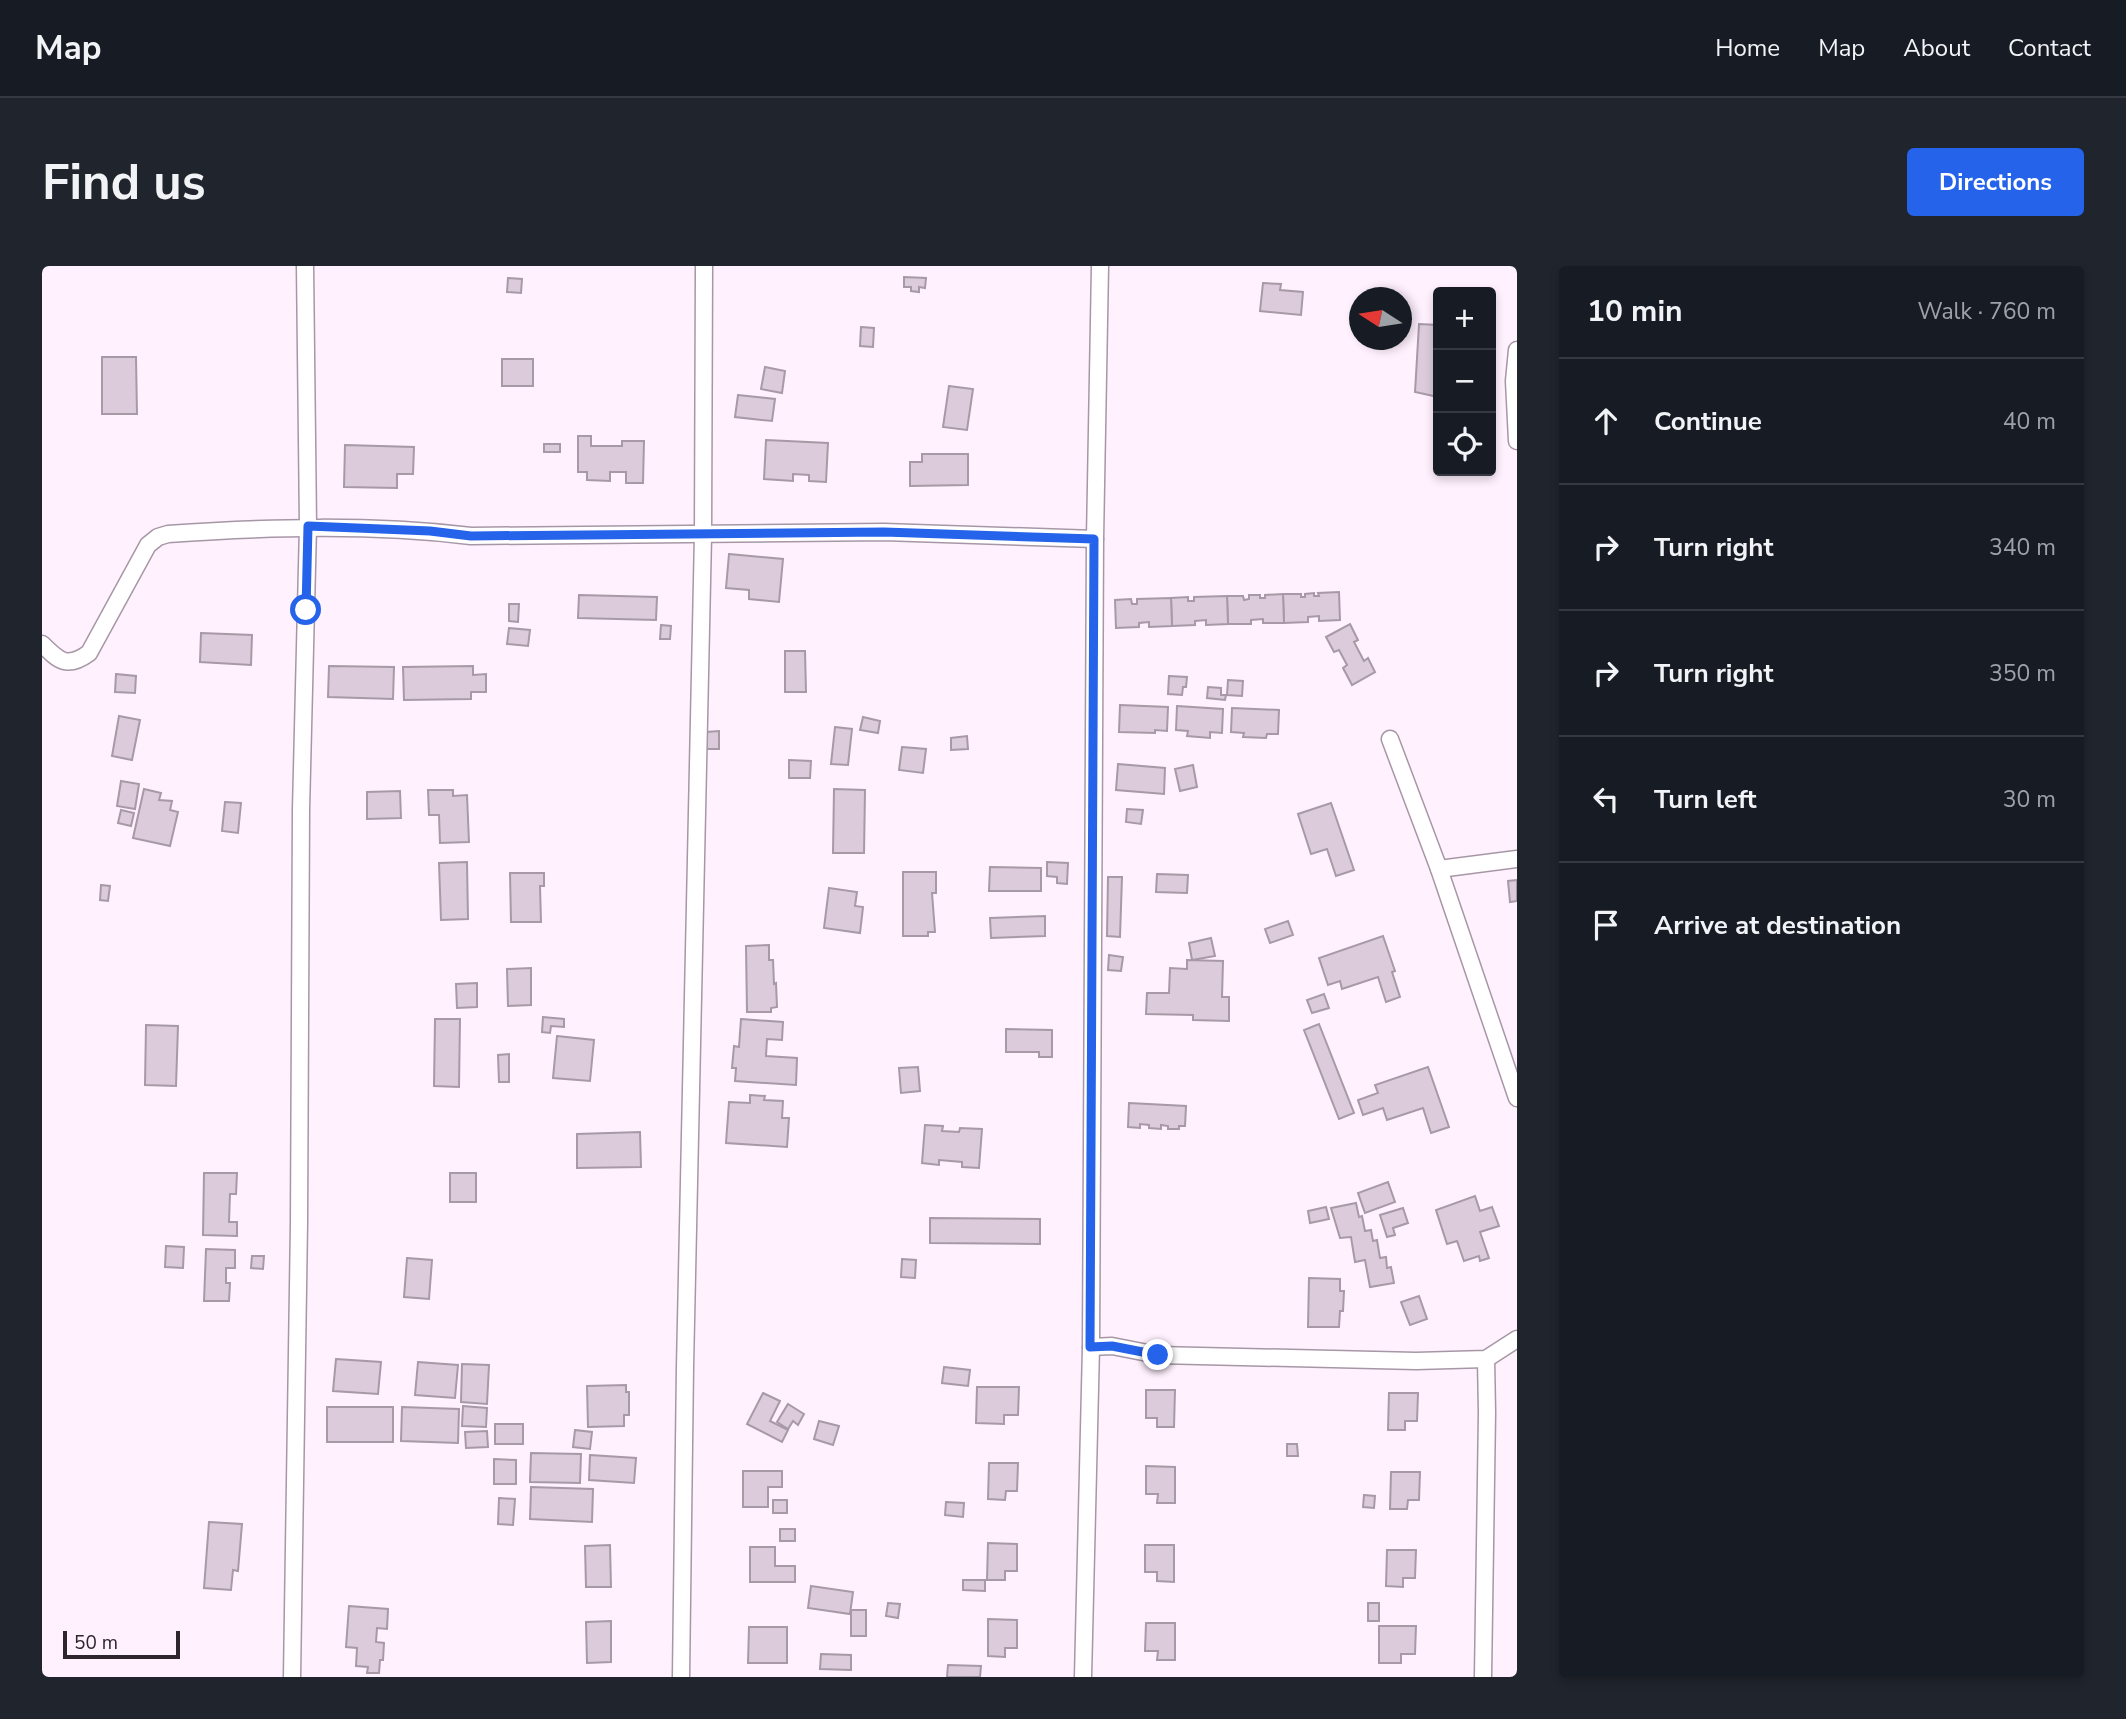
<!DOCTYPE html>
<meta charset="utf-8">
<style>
body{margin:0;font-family:"Nunito Sans",sans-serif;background:#20242c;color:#f1f3f6}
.controls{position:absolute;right:21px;top:21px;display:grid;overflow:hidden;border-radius:7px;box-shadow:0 4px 10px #0003}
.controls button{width:63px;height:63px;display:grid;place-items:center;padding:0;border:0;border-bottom:2px solid #363941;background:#171b24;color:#f1f3f6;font:35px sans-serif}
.compass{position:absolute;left:1307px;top:21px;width:63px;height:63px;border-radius:50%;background:#171b24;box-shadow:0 4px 10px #0003;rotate:282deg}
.scale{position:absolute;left:21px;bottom:18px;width:117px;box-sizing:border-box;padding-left:7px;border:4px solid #2d272d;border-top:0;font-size:19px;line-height:24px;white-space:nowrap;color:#2d272d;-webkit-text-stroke:5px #fff1fe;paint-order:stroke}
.stop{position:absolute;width:21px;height:21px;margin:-16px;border:5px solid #2563eb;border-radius:50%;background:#fff}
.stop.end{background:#2563eb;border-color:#fff;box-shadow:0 2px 7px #0008}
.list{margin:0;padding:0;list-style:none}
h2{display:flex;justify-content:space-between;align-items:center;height:91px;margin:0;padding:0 28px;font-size:30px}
h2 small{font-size:23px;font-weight:400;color:#9ea1a6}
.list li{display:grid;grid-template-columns:46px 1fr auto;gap:21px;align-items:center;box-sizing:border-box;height:126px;padding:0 28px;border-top:2px solid #363941}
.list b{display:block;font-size:26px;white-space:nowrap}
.list em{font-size:23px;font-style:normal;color:#9ea1a6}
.icon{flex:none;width:38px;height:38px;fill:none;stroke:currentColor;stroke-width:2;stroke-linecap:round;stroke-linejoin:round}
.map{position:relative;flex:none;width:1475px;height:1411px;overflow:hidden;border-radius:7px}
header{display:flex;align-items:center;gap:42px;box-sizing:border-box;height:98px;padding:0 35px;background:#171b24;border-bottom:2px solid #363941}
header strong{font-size:33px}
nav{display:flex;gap:38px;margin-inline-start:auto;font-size:24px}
.intro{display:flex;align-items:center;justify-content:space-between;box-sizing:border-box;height:168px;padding:0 42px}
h1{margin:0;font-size:49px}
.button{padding:18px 32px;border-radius:7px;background:#2563eb;color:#fff;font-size:24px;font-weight:700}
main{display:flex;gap:42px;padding:0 42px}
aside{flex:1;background:#171b24;border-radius:7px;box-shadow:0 4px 10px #0003}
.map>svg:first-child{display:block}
</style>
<header>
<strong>Map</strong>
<nav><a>Home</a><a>Map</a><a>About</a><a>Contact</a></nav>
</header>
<div class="intro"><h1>Find us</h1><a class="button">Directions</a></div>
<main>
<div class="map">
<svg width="1475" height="1411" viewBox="0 0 1475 1411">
<rect width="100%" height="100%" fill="#fff1fe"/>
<g fill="#dcccdb" stroke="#a899a7" stroke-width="2">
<polygon points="862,11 884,12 883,22 877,21 877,26 869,25 869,21 862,21"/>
<polygon points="466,12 480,13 479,27 465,26"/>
<polygon points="1221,17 1239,18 1238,24 1261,26 1259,49 1218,45"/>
<polygon points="1377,58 1396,59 1396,131 1373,126"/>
<polygon points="819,61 832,62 831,81 818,80"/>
<polygon points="60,91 94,91 95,148 60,148"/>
<rect x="460" y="93" width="31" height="27"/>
<polygon points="723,101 743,105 740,127 719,123"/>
<polygon points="907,120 931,123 925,164 901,161"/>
<polygon points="696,129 733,133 730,155 693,151"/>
<polygon points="536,170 549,170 549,180 580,180 580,175 602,175 601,217 584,217 584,206 568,206 568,215 545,214 545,206 536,206"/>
<polygon points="724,174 786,177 784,216 767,215 767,209 751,208 751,215 722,213"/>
<rect x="502" y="178" width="16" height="8"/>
<polygon points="303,179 372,181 371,208 355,208 355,222 302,221"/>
<polygon points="880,188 926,188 926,219 868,220 868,196 880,196"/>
<polygon points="687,288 741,293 737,336 707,333 707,324 684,322"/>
<polygon points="1297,326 1298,354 1277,355 1277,350 1266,351 1266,356 1242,357 1241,328 1259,328 1259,331 1263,331 1263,328 1272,327 1272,330 1277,330 1276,327"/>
<polygon points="1241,328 1242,357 1221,357 1221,353 1209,354 1209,358 1186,358 1185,330 1201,330 1202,334 1207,333 1207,329 1218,329 1218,332 1223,332 1223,329"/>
<polygon points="537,329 615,331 614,354 536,352"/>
<polygon points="1185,330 1186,358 1164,359 1164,354 1153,355 1153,359 1130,360 1129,332 1146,331 1146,335 1152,335 1152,331"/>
<polygon points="1129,332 1130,360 1107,361 1107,356 1097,357 1097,361 1074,362 1073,334 1089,333 1090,338 1095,338 1095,333"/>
<polygon points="467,338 477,338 476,356 467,355"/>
<polygon points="1308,358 1316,374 1312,376 1322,395 1326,392 1333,406 1310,419 1301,402 1305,399 1297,384 1292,386 1284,371"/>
<polygon points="619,359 629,360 628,373 618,373"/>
<polygon points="467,362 488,364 486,380 465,378"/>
<polygon points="159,367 210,369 209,399 158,396"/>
<polygon points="743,385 763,385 764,426 743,426"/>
<polygon points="287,400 352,401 351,433 286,431"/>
<polygon points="431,400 431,409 444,408 444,426 429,426 429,433 362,434 361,401"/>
<polygon points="74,408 94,410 93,427 73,426"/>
<polygon points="1127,410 1145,411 1144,421 1141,421 1140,429 1126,428"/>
<polygon points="1186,414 1201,415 1200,430 1185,429"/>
<polygon points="1166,421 1179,422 1179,429 1184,429 1183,434 1165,432"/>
<polygon points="1078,439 1126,441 1125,465 1113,464 1113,467 1077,466"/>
<polygon points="1135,440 1181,443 1180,467 1168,466 1168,472 1145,470 1146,465 1134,464"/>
<polygon points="1190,442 1237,444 1236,468 1225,468 1224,472 1201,471 1202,467 1189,466"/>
<polygon points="77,450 98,454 90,494 70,490"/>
<polygon points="821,451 838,455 836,467 818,464"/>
<polygon points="793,461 810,463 806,499 789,498"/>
<polygon points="677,465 677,483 665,483 664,466"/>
<polygon points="925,470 926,483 909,484 909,472"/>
<polygon points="860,481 884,483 881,507 857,504"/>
<polygon points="747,494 769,495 768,512 747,512"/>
<polygon points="1076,498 1123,502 1122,528 1074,524"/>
<polygon points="1151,499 1155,521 1138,525 1133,503"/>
<polygon points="79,515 97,518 93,543 75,540"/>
<polygon points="102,523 119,527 117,534 130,535 128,544 136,546 128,580 91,572"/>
<polygon points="792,523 823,524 822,587 791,587"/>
<polygon points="386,524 411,524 411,530 425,529 427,576 398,577 397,549 387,549"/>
<polygon points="358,525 359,552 325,553 325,526"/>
<polygon points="183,536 199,537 196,567 180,565"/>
<polygon points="1289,537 1312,604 1294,610 1285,583 1269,588 1256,548"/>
<polygon points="1085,543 1101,544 1099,558 1084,556"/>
<polygon points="79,544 92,547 89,560 76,557"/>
<polygon points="425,596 426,653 399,654 397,597"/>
<polygon points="1005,596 1026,597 1025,618 1015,617 1015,611 1005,610"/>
<polygon points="948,601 999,602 999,625 947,625"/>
<polygon points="861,606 894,606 894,627 890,627 893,666 886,666 886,670 861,670"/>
<polygon points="468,607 502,607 502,620 498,620 499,656 469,656"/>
<polygon points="1115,608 1146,609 1145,627 1114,626"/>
<polygon points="1066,611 1080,611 1078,671 1065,670"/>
<polygon points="1475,614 1475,635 1468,636 1466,615"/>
<polygon points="59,619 68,620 66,635 58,634"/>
<polygon points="787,622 815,626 813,640 821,641 818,667 782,662"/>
<polygon points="1003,650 1003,670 949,672 948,652"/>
<polygon points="1246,655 1251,669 1228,677 1223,663"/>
<polygon points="1341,670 1353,705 1350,706 1358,731 1344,736 1336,711 1300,723 1298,715 1286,719 1277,692"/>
<polygon points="1169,672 1173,690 1150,694 1147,677"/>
<polygon points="727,679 727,694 731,694 732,718 734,717 735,741 729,742 729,746 705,746 704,680"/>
<polygon points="1067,689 1081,691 1079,705 1066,704"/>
<polygon points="1145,694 1181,695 1180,731 1187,731 1187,755 1151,754 1151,749 1104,748 1105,727 1127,727 1128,702 1145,703"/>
<polygon points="489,702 489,739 466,740 465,703"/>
<polygon points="435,717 435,741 415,742 414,718"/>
<polygon points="1282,728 1287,742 1270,747 1265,734"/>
<polygon points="501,751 522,753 522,761 509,760 508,767 500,766"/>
<polygon points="393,753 418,753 417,821 392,820"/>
<polygon points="699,753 741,756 740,774 725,773 724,790 755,792 754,819 693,815 694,802 690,802 692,780 697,781"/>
<polygon points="1277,758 1312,847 1297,853 1262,764"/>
<polygon points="104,759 136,760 134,820 103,819"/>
<polygon points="964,763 1010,764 1010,791 997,791 997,786 964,786"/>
<polygon points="515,770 552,774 548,815 511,812"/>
<polygon points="467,788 467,816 457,816 456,789"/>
<polygon points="876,801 878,825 859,827 857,802"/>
<polygon points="1386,801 1407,861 1389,867 1381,842 1345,854 1341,842 1321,849 1316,834 1336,827 1333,819"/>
<polygon points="708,829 723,830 722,834 741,835 740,852 747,852 745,881 684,877 687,836 708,837"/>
<polygon points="1087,837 1144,840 1143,860 1137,860 1137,863 1126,863 1126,860 1119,859 1119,863 1107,862 1107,859 1098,858 1098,862 1086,861"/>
<polygon points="883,859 901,860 900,865 917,866 918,862 940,863 937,902 920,901 920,896 897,894 897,899 880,897"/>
<polygon points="598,866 599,901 535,902 535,868"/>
<polygon points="162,907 195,907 194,928 188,928 187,956 195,956 195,970 161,969"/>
<rect x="408" y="907" width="26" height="29"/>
<polygon points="1346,916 1353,936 1323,947 1316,927"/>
<polygon points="1433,930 1438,945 1450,941 1457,960 1438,966 1447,992 1438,995 1437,990 1422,995 1415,975 1405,978 1394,944"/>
<polygon points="1314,937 1317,951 1320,950 1323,965 1329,964 1331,975 1335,974 1338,992 1344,991 1345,1002 1349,1001 1352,1017 1328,1021 1323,994 1313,996 1309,971 1298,972 1289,942"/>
<polygon points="1284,941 1287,953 1268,957 1266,945"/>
<polygon points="1361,942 1366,957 1351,962 1353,969 1345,971 1338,949"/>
<polygon points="888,952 998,953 998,978 888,977"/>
<polygon points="124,980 142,981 141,1002 123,1001"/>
<polygon points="164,983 193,984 193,1002 184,1002 184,1017 188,1017 187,1035 162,1035"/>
<polygon points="210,990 222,990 221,1003 209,1002"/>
<polygon points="365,992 390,994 387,1033 362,1031"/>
<polygon points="860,993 874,994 873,1012 859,1011"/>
<polygon points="1267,1012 1298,1013 1298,1025 1302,1025 1301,1045 1298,1045 1297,1061 1266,1061"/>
<polygon points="1377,1030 1385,1053 1368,1059 1359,1036"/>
<polygon points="294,1093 339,1096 336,1128 291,1125"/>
<polygon points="376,1096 416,1099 413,1132 373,1129"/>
<polygon points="420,1098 447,1099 445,1138 419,1136"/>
<polygon points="902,1101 928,1104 926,1120 900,1117"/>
<polygon points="584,1119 584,1126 587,1126 587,1149 582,1149 582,1160 546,1161 545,1120"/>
<polygon points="935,1121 977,1121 976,1149 962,1149 962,1158 934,1157"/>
<polygon points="1104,1124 1133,1124 1132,1161 1115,1161 1115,1152 1104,1152"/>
<polygon points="721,1127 738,1135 728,1155 746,1164 740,1176 705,1158"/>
<polygon points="1347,1127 1376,1127 1375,1155 1363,1155 1363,1164 1346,1164"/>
<polygon points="746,1138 762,1148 756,1159 751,1155 746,1163 735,1156"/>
<polygon points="421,1140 445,1142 444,1161 420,1160"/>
<rect x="285" y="1141" width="66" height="35"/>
<polygon points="360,1141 417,1143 416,1177 359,1175"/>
<polygon points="777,1155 797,1160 791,1179 772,1173"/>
<rect x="453" y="1158" width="28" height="20"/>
<polygon points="533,1164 550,1166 548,1183 531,1181"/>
<polygon points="445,1165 446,1181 424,1182 423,1166"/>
<polygon points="1245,1178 1255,1178 1256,1190 1245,1190"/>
<polygon points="489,1187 539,1188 538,1217 488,1216"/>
<polygon points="548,1189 594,1192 592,1217 547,1214"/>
<polygon points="452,1193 474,1194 474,1218 452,1218"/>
<polygon points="947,1197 976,1197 975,1225 964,1225 963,1234 946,1233"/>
<polygon points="1104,1200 1133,1201 1133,1237 1115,1237 1116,1228 1104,1228"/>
<polygon points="701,1205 740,1205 740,1221 726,1221 726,1241 701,1241"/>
<polygon points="1349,1206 1378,1206 1377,1234 1366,1234 1365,1243 1348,1243"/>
<polygon points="489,1221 551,1223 550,1256 488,1253"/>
<polygon points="1322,1229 1333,1230 1332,1242 1321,1241"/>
<polygon points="457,1232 473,1233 471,1259 456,1258"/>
<rect x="731" y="1234" width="14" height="13"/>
<polygon points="904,1236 922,1237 921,1251 903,1249"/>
<polygon points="167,1256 200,1258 196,1305 191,1304 189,1324 162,1322"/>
<rect x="738" y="1263" width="15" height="12"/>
<polygon points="946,1277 975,1278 975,1305 963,1305 963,1314 945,1314"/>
<polygon points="568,1279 569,1321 544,1321 543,1280"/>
<polygon points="1103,1279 1132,1279 1132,1316 1115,1315 1115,1306 1103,1306"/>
<polygon points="708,1281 733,1281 733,1300 753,1300 753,1316 708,1316"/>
<polygon points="1345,1284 1374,1284 1373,1312 1361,1312 1361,1321 1344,1320"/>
<polygon points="921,1314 943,1314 943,1325 921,1324"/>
<polygon points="769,1320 811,1326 808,1348 766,1342"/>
<polygon points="846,1337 858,1338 856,1352 844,1350"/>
<rect x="1326" y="1337" width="11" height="18"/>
<polygon points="307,1340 346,1343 345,1363 335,1362 334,1376 342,1377 341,1394 338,1394 337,1407 325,1407 326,1401 314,1400 315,1382 304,1381"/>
<rect x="809" y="1344" width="15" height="26"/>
<polygon points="946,1353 975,1354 975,1382 963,1382 963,1391 946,1390"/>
<polygon points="569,1355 569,1396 545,1397 544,1356"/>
<polygon points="1104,1357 1133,1357 1133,1394 1115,1394 1116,1385 1103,1385"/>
<polygon points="1337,1360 1374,1360 1373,1388 1359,1388 1359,1397 1337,1397"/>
<polygon points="707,1361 745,1361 745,1397 706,1397"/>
<polygon points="779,1388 809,1389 809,1404 778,1403"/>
<polygon points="906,1399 939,1400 938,1411 905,1411"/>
</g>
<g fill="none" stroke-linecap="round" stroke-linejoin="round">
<defs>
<g id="minor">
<polyline points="1475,84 1472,115 1475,175"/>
<path d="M0,378C17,395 25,403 47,387L106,279L116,271L126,268C228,261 328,258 429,270L842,266L1053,273"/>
<polyline points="1348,473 1397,603 1475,832"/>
<polyline points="1397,603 1475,593"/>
<polyline points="1049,1081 1070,1080 1116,1089 1374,1095 1444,1093 1475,1073"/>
<polyline points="250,1411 257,957 259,544 266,260 263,0"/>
<polyline points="639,1411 643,1101 661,269 662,0"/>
<polyline points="1041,1411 1049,1081 1053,273 1058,0"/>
<polyline points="1441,1411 1445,1147 1444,1093"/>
</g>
</defs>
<use href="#minor" stroke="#a797a6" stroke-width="19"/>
<use href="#minor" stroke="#fff" stroke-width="16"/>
</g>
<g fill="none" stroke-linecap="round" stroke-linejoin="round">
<polyline stroke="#2563eb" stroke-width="9" points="264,344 266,260 388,265 429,270 842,266 1052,273 1048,1081 1070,1080 1116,1089"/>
</g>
</svg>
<div class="controls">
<button>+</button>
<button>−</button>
<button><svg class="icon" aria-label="locate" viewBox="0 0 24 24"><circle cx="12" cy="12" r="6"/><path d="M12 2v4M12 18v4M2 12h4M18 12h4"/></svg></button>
</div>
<svg class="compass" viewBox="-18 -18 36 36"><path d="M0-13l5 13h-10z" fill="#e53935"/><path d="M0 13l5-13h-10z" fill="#9ea1a6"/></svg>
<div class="scale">50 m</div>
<div class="stop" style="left:264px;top:344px"></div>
<div class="stop end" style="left:1116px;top:1089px"></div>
</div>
<aside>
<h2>10 min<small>Walk · 760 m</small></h2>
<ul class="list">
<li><svg class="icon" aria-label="ahead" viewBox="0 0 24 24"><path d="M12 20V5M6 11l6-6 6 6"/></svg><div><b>Continue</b></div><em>40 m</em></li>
<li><svg class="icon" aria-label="right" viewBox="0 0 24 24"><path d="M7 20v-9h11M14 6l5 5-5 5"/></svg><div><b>Turn right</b></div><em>340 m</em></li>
<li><svg class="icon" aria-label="right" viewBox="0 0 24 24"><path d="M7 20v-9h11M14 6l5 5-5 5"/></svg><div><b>Turn right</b></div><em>350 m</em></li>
<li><svg class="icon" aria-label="left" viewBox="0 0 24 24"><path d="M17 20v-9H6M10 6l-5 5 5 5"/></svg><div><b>Turn left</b></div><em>30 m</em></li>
<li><svg class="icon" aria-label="arrive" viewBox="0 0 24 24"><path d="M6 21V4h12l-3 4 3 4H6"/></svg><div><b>Arrive at destination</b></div></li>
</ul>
</aside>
</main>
